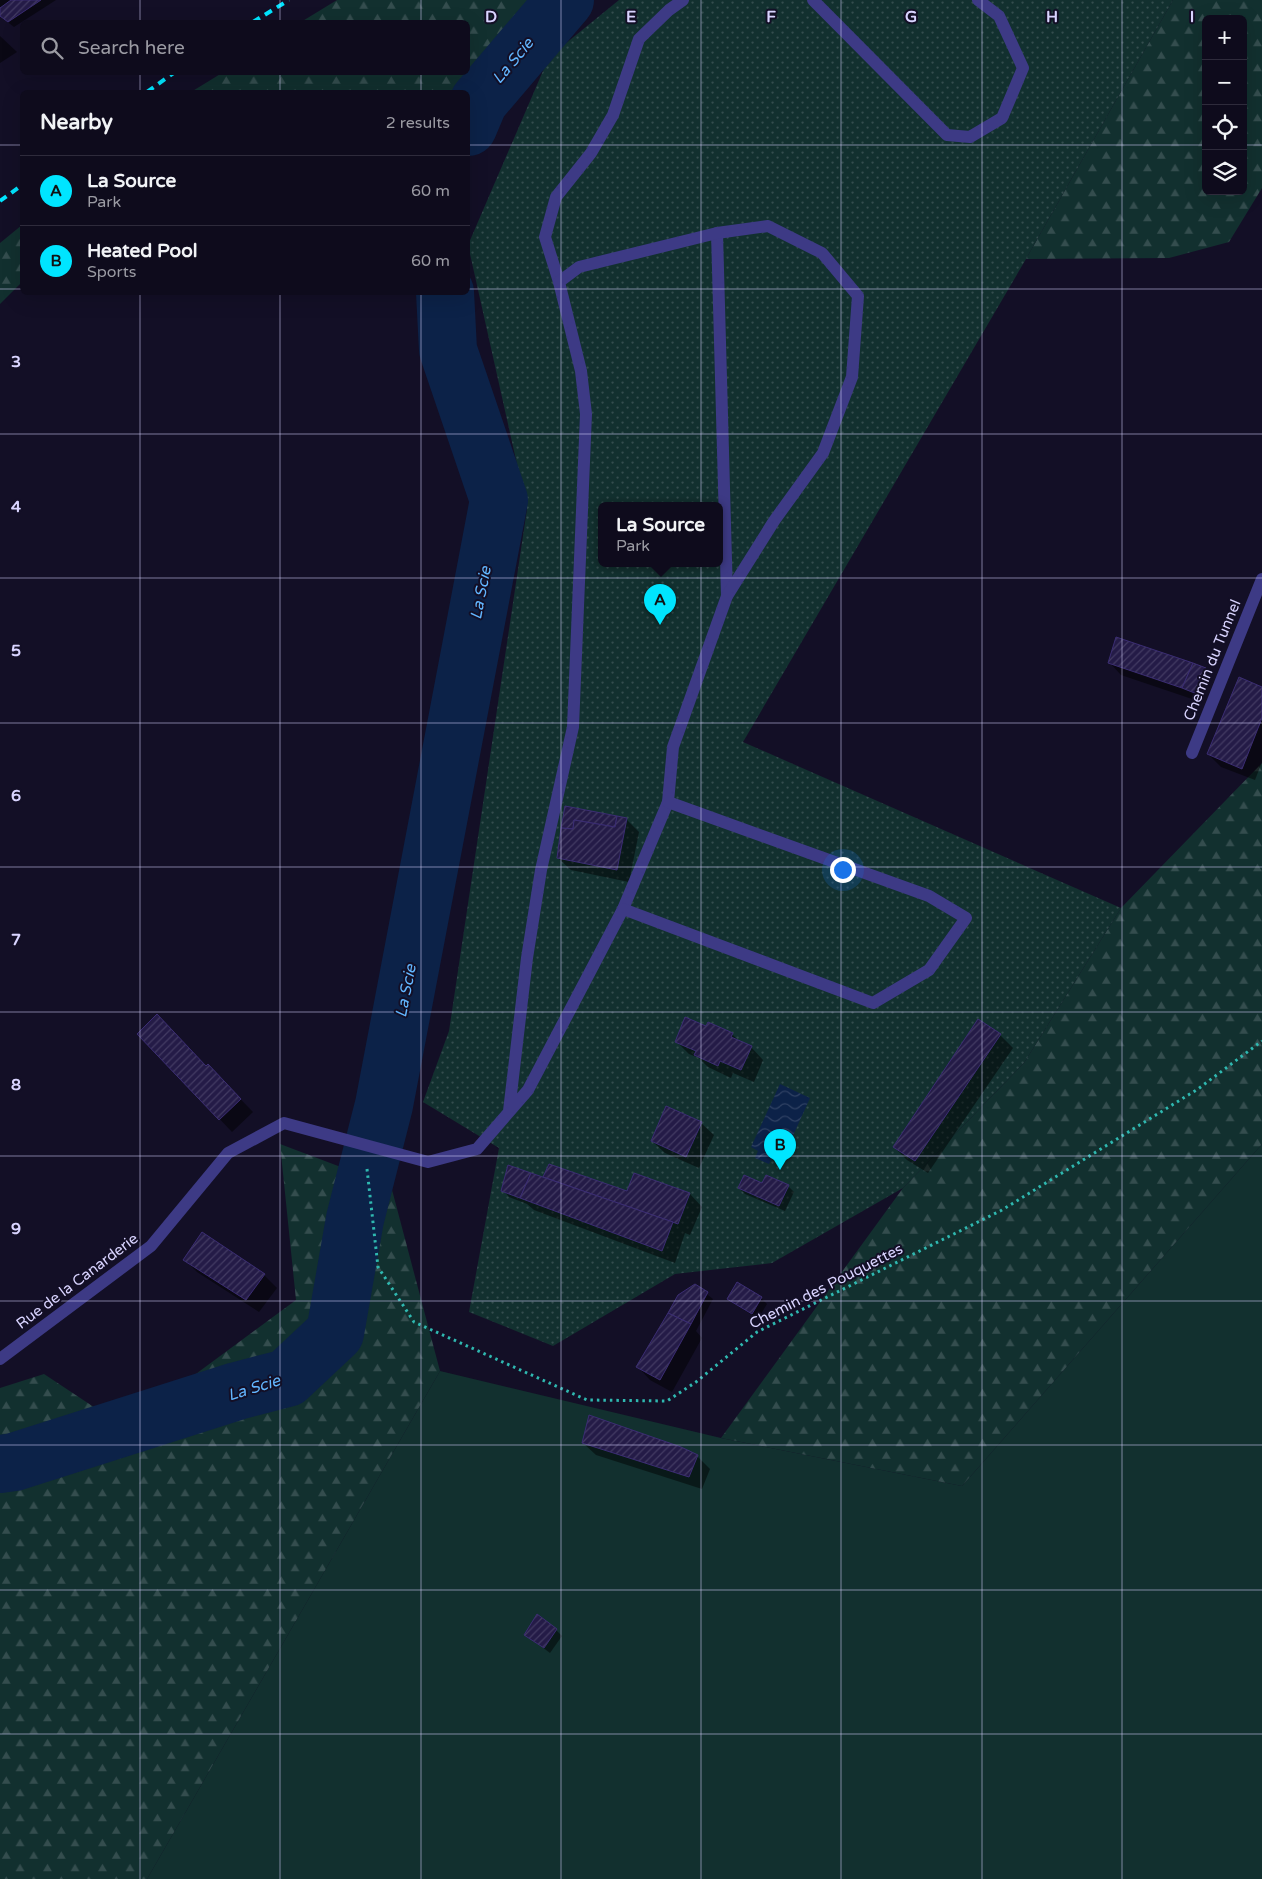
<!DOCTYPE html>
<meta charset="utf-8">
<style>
body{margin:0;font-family:"Varela Round",sans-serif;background:#171425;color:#f1f3f6}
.controls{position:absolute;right:15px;top:15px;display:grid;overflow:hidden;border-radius:8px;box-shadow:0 5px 20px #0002}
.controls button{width:45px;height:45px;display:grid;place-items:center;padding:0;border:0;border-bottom:1px solid #2e2b3b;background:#0e0b1c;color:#f1f3f6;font:25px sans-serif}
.you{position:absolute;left:842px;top:869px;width:18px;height:18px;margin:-12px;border:4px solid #fff;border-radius:50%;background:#1a73e8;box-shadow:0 0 0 8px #1a73e833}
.badge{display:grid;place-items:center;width:32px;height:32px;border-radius:50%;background:#00e5ff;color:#111;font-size:16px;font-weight:700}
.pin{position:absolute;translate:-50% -41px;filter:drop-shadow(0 1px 2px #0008)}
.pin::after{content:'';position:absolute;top:26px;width:18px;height:15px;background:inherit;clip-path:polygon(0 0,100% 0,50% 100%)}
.popup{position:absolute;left:598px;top:502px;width:125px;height:65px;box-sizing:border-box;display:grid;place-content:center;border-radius:8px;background:#0e0b1c;filter:drop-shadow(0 1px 4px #0005);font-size:16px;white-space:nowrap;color:#9b9ba3}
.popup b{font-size:19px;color:#f1f3f6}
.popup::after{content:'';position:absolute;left:50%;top:100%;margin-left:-10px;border:10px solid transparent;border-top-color:#0e0b1c}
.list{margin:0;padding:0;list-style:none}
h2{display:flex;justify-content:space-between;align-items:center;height:65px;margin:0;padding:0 20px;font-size:21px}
h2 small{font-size:16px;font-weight:400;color:#9b9ba3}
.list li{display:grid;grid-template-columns:32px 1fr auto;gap:15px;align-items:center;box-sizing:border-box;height:70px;padding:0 20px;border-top:1px solid #2e2b3b}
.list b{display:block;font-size:19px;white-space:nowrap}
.list p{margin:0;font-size:16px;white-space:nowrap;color:#9b9ba3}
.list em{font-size:16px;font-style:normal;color:#9b9ba3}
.icon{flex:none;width:28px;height:28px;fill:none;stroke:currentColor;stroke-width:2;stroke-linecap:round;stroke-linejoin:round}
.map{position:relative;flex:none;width:1262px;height:1879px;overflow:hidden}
.search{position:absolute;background:#0e0b1c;box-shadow:0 5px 20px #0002;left:20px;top:20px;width:450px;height:55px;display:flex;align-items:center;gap:12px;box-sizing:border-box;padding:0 18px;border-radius:8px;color:#9b9ba3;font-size:19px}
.panel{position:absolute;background:#0e0b1c;box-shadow:0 5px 20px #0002;left:20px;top:90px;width:450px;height:205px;border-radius:8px}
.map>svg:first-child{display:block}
</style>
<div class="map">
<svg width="1262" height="1879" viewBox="0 0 1262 1879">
<defs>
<pattern id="forest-firs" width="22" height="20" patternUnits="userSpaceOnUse" patternTransform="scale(1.25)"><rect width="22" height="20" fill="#12302f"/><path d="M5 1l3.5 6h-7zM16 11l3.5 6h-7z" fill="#344d4e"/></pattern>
<pattern id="park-dots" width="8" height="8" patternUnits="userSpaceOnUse" patternTransform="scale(1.25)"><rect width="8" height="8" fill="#12302f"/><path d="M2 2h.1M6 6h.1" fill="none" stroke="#344d4e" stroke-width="1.8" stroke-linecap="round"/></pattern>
<pattern id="water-waves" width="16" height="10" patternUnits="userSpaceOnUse" patternTransform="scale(1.25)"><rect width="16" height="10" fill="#0c2248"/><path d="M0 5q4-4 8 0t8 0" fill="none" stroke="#2f4163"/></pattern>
<pattern id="building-hatch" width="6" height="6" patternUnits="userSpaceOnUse" patternTransform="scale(1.25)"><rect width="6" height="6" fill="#241b47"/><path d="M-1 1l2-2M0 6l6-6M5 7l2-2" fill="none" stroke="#433b63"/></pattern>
</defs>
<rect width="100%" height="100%" fill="#130f26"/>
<polygon fill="#12302f" points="1262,1144 1262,1879 147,1879 440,1371 721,1438 962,1486"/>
<g fill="url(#forest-firs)" fill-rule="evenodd">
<polygon points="337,0 586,0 468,143 468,92 191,92 222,73 468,72 468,22 301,22"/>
<path d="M1173,0H1262V188L1229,242L1169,258L1026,259ZM1206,19H1243V191H1206Z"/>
<polygon points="22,225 22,282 0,304 0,243"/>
<polygon points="1262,763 1262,1144 962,1486 721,1438 903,1188 1024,1063 1121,908"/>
<polygon points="280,1144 391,1186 440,1371 147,1879 0,1879 0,1388 44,1374 124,1427 296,1300"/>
</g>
<path fill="url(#park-dots)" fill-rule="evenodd" d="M619,0H1173L1026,259L743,742L1121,908L1024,1063L903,1188L772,1263L675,1274L553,1346L469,1312L499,1148L423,1102L449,1031L527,509L468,245L549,57ZM601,506H719V564H601Z"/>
<polygon fill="url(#water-waves)" points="780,1084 810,1098 782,1160 773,1156 769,1164 755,1158 758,1151 751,1147"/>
<g fill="#0007">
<polygon points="0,0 56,0 14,27 0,16"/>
<polygon points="0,36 17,52 0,63"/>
<polygon points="1109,662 1205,669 1211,675 1203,699 1196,696 1195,700 1121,675"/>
<polygon points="1262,688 1262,762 1255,780 1221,767 1208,754"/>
<polygon points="626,819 639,832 629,882 571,870 558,858"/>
<polygon points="978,1021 1000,1035 1013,1048 928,1173 907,1160 894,1147"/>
<polygon points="707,1028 732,1034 741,1043 751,1047 763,1060 754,1082 733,1073 731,1078 708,1067 699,1058 689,1054 676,1041"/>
<polygon points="139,1034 206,1067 220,1078 253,1112 232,1132"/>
<polygon points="701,1123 714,1135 699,1168 665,1153 652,1141"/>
<polygon points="550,1165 628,1193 635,1175 690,1194 702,1207 690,1235 685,1233 675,1263 534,1210 527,1204 509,1197 503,1190 544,1179"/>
<polygon points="763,1185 788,1186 794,1192 785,1211 745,1194 739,1188"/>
<polygon points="185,1260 264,1275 277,1288 259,1312 197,1272"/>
<polygon points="695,1285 713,1299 696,1331 702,1338 672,1392 650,1380 638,1367"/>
<polygon points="729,1298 761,1298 767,1304 758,1319 735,1304"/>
<polygon points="583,1443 697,1456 710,1469 702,1489 596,1455"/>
<polygon points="556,1630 562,1636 550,1653 525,1634"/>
</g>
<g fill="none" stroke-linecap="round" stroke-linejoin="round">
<g stroke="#0c2248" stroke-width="58">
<polyline points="468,127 479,101 565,0"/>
<polyline points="0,1464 14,1462 237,1391 287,1378 335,1333 355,1219 384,1105 499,500 448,350 445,292"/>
</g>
</g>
<g fill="url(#building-hatch)" stroke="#3b2d73">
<polygon points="11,0 41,0 8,22 0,16 0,8"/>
<polygon points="1116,637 1193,663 1182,688 1108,663"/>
<polygon points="1193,663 1206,668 1197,694 1182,688"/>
<polygon points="1239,677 1262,687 1262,718 1242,769 1207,754"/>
<polygon points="565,806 617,816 615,827 574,820 573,829 561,828"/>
<polygon points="617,816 627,818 617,870 557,858 561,828 573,829 574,820 615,827"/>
<polygon points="157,1014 206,1066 208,1064 241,1099 219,1120 137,1034"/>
<polygon points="685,1017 706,1026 708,1022 733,1033 731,1037 752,1046 741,1070 720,1061 718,1066 694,1055 696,1051 675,1042"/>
<polygon points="978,1019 1001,1034 915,1161 893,1147"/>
<polygon points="666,1106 702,1122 686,1157 651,1141"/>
<polygon points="549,1164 627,1191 634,1173 690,1193 678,1224 543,1177"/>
<polygon points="508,1165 531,1173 520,1198 501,1191"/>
<polygon points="531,1173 673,1222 662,1251 520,1198"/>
<polygon points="744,1175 762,1183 766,1175 789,1185 779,1206 738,1188"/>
<polygon points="202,1232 265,1274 246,1300 183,1260"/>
<polygon points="737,1282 762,1297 752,1314 727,1299"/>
<polygon points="695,1284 708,1292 691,1324 668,1313 678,1295"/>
<polygon points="668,1313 691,1324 660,1380 636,1367"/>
<polygon points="589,1415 681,1447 698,1455 689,1477 582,1443"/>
<polygon points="537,1614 557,1629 544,1648 524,1635"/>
</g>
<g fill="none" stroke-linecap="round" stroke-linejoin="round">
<polyline stroke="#2fb8b0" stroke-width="3" stroke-dasharray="2.5 4" stroke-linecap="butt" points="367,1169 378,1267 414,1322 587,1400 667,1401 696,1382 757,1332 1002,1210 1198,1089 1262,1041"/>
<g stroke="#3d3a85" stroke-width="12">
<polyline points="813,0 947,135 970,137 1002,118 1023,68 999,16 978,0"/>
<polyline points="717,233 727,596"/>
<polyline points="559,282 545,237 556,197 591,153 613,115 639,39 669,10 683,0"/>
<polyline points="1192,753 1262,579"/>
<polyline points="623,909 668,802"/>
<polyline points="0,1359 151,1246 228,1153 284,1123 428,1162 477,1149 528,1090 623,909 873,1003 929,970 966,918 929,896 668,802 673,747 727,596 774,521 823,453 852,377 858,296 822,253 768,226 717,233 579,267 559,282 581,371 586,414 573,727 541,870 527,958 509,1111"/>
</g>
<g stroke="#00e5ff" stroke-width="4" stroke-dasharray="8 6" stroke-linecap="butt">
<polyline points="253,22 289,0"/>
<polyline points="147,92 175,72"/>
<polyline points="0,201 22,185"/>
</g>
</g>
<path fill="none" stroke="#d9d4ff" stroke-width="1" stroke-opacity="0.55" d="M140,0V22M280,0V22M421,0V22M561,0V1879M701,0V1879M841,0V1879M982,0V1879M1122,0V1879M140,72V92M280,72V92M421,72V92M0,145H22M468,145H1206M1243,145H1262M0,289H22M468,289H1262M140,292V1879M280,292V1879M421,292V1879M0,434H1262M0,578H1262M0,723H1262M0,867H1262M0,1012H1262M0,1156H1262M0,1301H1262M0,1445H1262M0,1590H1262M0,1734H1262"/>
<g text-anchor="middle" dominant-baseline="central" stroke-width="4" stroke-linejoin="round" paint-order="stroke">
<g font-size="15" fill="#d9d4ff" stroke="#130f26">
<text transform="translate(1212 660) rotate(-68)">Chemin du Tunnel</text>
<text transform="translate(77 1281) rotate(-37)">Rue de la Canarderie</text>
<text transform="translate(826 1286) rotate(-27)">Chemin des Pouquettes</text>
</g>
<g font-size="16" font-style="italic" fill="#62b6ff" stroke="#130f26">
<text transform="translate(513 61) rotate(-50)">La Scie</text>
<text transform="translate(481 593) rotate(-79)">La Scie</text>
<text transform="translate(406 991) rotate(-79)">La Scie</text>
<text transform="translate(254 1388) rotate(-17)">La Scie</text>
</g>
</g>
<g font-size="16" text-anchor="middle" font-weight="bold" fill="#d9d4ff" stroke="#130f26" stroke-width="4" stroke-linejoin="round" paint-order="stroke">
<text x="491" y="22">D</text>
<text x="631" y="22">E</text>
<text x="771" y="22">F</text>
<text x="911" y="22">G</text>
<text x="1052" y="22">H</text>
<text x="1192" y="22">I</text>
<text x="16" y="367">3</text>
<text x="16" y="512">4</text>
<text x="16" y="656">5</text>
<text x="16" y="801">6</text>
<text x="16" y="945">7</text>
<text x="16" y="1090">8</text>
<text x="16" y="1234">9</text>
</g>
</svg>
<div class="controls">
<button>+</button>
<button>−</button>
<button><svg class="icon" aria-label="locate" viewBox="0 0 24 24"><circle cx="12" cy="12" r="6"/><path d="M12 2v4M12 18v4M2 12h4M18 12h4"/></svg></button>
<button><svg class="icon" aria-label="layers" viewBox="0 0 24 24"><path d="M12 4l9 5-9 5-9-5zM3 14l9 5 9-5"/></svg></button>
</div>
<div class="you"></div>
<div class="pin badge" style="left:660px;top:625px">A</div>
<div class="popup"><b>La Source</b>Park</div>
<div class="pin badge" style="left:780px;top:1170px">B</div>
<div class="search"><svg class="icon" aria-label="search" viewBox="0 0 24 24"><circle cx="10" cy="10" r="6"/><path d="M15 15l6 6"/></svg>Search here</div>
<section class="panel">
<h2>Nearby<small>2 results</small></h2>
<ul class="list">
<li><span class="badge">A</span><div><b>La Source</b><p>Park</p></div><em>60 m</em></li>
<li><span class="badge">B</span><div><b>Heated Pool</b><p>Sports</p></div><em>60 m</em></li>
</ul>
</section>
</div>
